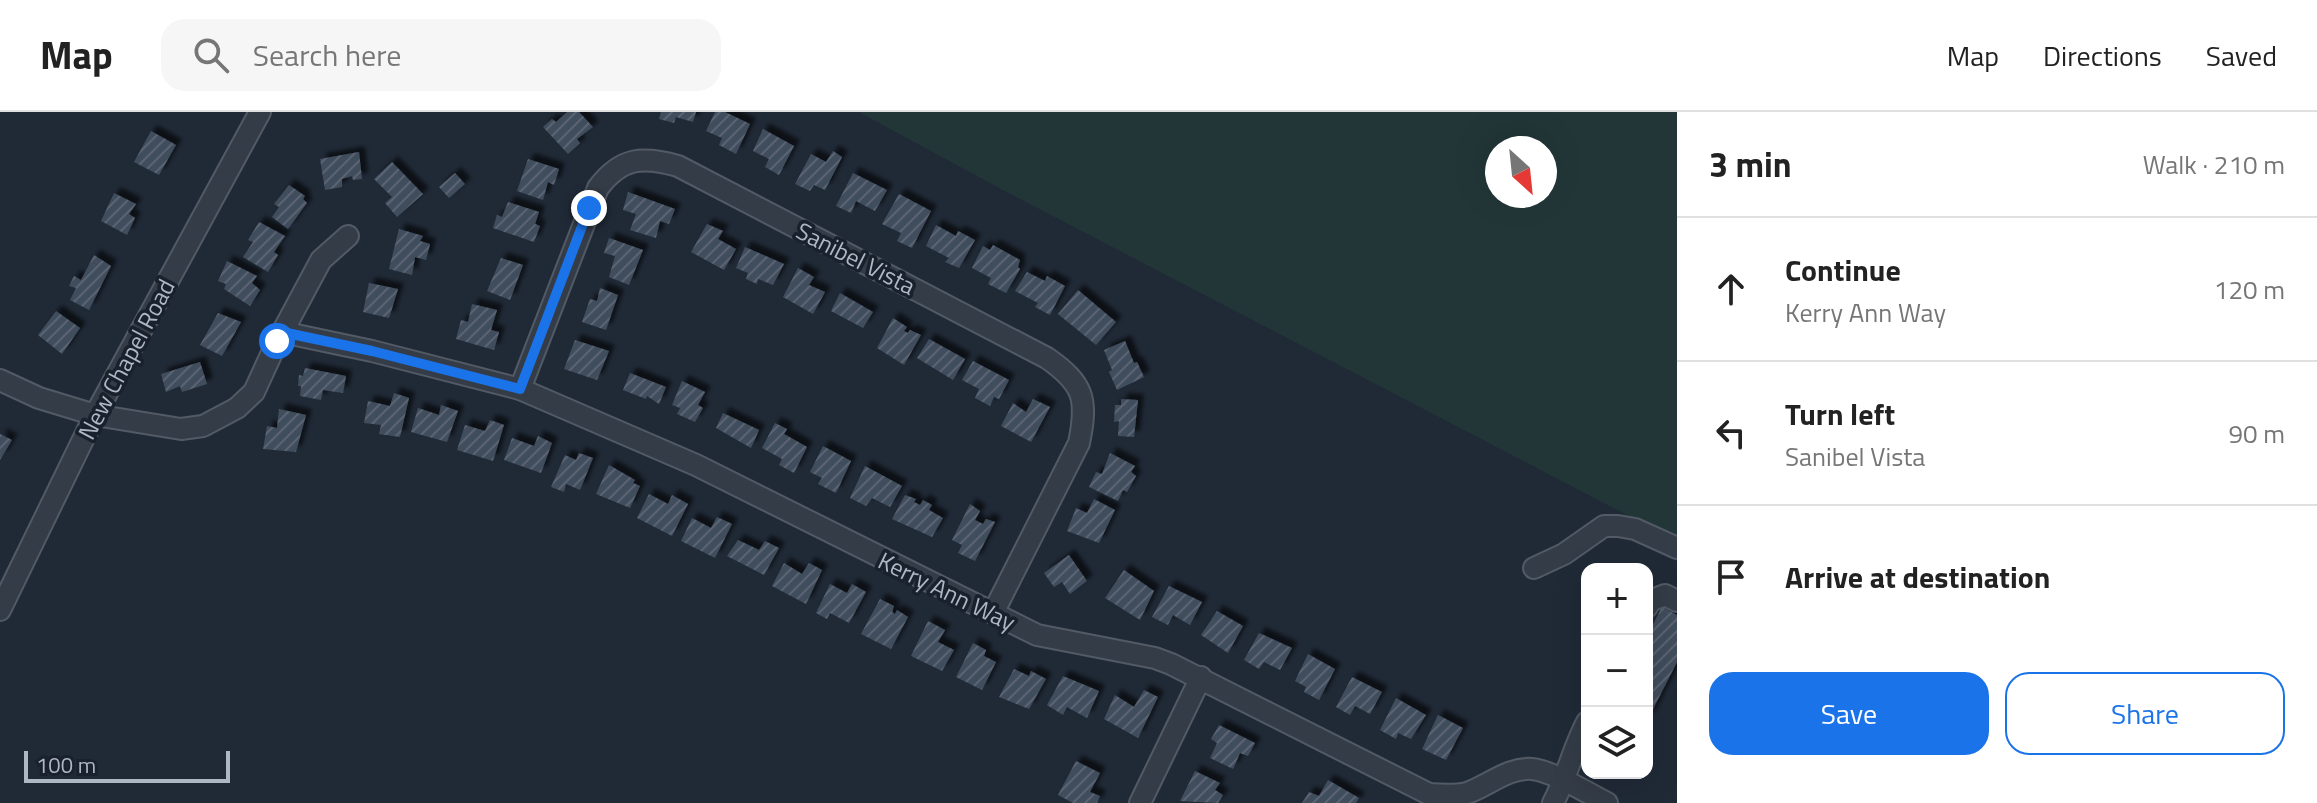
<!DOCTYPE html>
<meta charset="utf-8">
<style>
body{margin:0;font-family:"Titillium Web",sans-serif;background:#f6f6f6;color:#222}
.controls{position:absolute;right:24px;bottom:24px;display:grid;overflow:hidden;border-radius:16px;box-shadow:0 8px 32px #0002}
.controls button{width:72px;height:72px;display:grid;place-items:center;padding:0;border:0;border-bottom:2px solid #e0e0e0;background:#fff;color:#222;font:40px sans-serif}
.compass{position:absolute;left:1485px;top:24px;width:72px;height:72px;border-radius:50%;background:#fff;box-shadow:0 8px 32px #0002;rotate:153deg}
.scale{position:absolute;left:24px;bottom:20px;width:206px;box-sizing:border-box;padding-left:8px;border:4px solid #aeb7c4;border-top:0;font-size:22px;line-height:28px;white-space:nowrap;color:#aeb7c4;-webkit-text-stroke:6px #19212c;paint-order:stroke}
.stop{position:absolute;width:24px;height:24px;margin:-18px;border:6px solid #1a73e8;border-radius:50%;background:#fff}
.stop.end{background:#1a73e8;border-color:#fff;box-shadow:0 2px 8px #0008}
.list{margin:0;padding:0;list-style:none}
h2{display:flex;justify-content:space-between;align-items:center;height:104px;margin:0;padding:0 32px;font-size:34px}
h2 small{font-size:26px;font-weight:400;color:#767676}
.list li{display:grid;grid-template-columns:52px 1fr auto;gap:24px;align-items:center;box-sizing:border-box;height:144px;padding:0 32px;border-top:2px solid #e0e0e0}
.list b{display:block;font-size:30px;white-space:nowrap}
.list p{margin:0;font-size:26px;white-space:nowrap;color:#767676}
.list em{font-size:26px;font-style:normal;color:#767676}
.actions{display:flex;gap:16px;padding:24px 32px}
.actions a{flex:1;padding:18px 0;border:2px solid #1a73e8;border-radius:24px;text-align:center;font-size:28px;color:#1a73e8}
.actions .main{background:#1a73e8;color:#fff}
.icon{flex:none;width:44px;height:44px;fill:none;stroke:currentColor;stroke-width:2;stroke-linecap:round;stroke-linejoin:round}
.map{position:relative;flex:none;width:1677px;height:691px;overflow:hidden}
header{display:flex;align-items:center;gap:48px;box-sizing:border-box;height:112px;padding:0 40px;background:#fff;border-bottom:2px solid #e0e0e0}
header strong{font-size:38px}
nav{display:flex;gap:44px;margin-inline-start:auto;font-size:28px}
.search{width:560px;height:72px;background:#f6f6f6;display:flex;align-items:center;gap:20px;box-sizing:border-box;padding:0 28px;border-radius:24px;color:#767676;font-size:30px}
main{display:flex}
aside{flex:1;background:#fff}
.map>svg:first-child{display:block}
</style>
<header>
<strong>Map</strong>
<div class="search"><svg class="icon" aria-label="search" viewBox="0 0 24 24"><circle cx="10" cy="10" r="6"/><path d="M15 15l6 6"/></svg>Search here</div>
<nav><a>Map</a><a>Directions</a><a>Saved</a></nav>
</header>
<main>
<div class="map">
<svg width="1677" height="691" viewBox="0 0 1677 691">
<defs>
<pattern id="building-hatch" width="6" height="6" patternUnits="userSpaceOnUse" patternTransform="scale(2)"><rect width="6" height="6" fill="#414d5c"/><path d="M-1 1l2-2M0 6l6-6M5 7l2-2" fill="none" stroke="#5a6472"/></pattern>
<filter id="shadow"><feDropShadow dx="6" dy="-6" stdDeviation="2" flood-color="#0009"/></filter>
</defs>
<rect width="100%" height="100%" fill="#202a37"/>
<path fill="#223638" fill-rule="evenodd" d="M859,0H1677V429L1003,78ZM1497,36H1545V84H1497Z"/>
<g fill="url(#building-hatch)" filter="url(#shadow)">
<polygon points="567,0 579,0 593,15 577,27 580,31 568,42 543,15 552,7 556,10"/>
<polygon points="661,0 696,0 693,10 676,5 674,11 659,7"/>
<polygon points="715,0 725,0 750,12 736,42 719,33 722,26 706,19"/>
<polygon points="763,17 794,34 779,63 765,55 769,47 753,39"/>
<polygon points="151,19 176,33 159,63 134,50"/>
<polygon points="833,39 842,45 825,78 814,73 810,79 795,72 811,42 826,50"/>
<polygon points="359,40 362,67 353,68 352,64 342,67 342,75 325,78 320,47"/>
<polygon points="528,47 559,57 554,73 548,70 543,88 517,79"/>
<polygon points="392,50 423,82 397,105 385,91 392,85 374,67"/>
<polygon points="455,61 465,72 449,86 439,75"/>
<polygon points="853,61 887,78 875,99 856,89 851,101 836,94"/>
<polygon points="289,73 305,84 303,87 307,91 288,117 272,105 279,95 274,92"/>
<polygon points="628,80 675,97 669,112 660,109 656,126 630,118 636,102 623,98"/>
<polygon points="114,81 136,92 129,102 135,106 127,123 101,109"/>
<polygon points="899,82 931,99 912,136 897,129 901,121 882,112"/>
<polygon points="508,90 539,100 535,112 540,114 534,130 493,116 497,103 502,105"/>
<polygon points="259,110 285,124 274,140 278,143 268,160 243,145 253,130 248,128"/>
<polygon points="707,112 723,119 718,127 736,137 724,158 691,140"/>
<polygon points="936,113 956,124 958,119 975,128 959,156 945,150 949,146 926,134"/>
<polygon points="399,117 423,124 420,129 430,132 426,148 415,145 412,163 389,157"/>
<polygon points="609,126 643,138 629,173 609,165 615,144 604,141"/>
<polygon points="993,133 1020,148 1018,155 1020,157 1006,181 988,172 991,166 972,156 983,134 990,138"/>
<polygon points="745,135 784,152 773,173 758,167 757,172 746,167 748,161 736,156"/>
<polygon points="94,143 111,154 89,198 70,188 76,176 69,174 74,164 81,168"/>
<polygon points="501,146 523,153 510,188 487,179"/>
<polygon points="227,149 257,164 252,171 260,178 250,194 224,177 226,172 218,169"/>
<polygon points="798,156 814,165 809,173 825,180 813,202 783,185"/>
<polygon points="1027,160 1045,169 1047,164 1065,174 1050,203 1035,195 1038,191 1015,179"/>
<polygon points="369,171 398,177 389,206 363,200"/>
<polygon points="600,176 618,183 606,218 582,210 590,187 597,189"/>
<polygon points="1078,178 1116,210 1096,233 1058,202"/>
<polygon points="840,181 873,200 863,216 831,199"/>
<polygon points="472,192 497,198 491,218 499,220 494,238 456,227 461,208 468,210"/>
<polygon points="56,199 80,216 62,242 38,223"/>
<polygon points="218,201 241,210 222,244 200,233"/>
<polygon points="893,206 907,215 904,219 908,221 910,218 921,223 904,253 877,236"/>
<polygon points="929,227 965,247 953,268 917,246"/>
<polygon points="575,228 609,239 597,268 564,257"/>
<polygon points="1125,229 1134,251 1137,250 1144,265 1117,278 1109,260 1112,258 1104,238"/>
<polygon points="973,249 1009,268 999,287 994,285 990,294 975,286 979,277 962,268"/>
<polygon points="200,250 207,272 182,280 180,274 166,280 161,262"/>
<polygon points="305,256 346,264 343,281 323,278 321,288 300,284 301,274 298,274 299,263 303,264"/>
<polygon points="630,261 666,275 659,292 647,284 646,287 623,278"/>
<polygon points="682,269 705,280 698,293 703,296 695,310 677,302 680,296 672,293"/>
<polygon points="394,281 409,286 400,325 379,322 381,313 364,311 368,289 390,294"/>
<polygon points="1033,287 1050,295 1031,330 1001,314 1013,291 1026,300"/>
<polygon points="1121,287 1138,288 1134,325 1118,324 1119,309 1114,310 1115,293 1121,293"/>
<polygon points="441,293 458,299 447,330 411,320 418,296 439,303"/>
<polygon points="279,297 306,303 296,340 263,337 267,314 277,316"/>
<polygon points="723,301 759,318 751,336 716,316"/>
<polygon points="490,308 504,313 493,349 457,338 465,313 485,319"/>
<polygon points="775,311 787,317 784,322 807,335 794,361 779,353 782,347 762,336"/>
<polygon points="0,322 12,328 0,348"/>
<polygon points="538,324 552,331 541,361 504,348 512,326 534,334"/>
<polygon points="823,334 851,349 836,381 818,372 822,366 810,360"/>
<polygon points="579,341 593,346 580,378 566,372 564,380 551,375 565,343 576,348"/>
<polygon points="1110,341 1135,354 1131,360 1136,364 1127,380 1123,378 1118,389 1089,375 1096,360 1102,362"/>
<polygon points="609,353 635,368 633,371 640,374 630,396 596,382"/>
<polygon points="865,354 902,374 890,395 872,386 866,394 850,386"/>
<polygon points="649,382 668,392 672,383 688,392 672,424 637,406"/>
<polygon points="905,383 916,387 914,390 920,393 923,388 932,393 929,398 943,406 932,425 892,407"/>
<polygon points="1094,387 1115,398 1099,431 1067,419 1076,396 1087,401"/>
<polygon points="970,392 980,399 975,408 983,412 986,407 995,410 975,449 958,441 962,433 952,428"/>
<polygon points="717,405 732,412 715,446 681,429 692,406 711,416"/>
<polygon points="738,428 759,438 765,429 779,436 764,463 727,444"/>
<polygon points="1069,443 1087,469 1070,482 1062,470 1054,475 1044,461"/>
<polygon points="784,451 802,462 809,451 822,458 806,492 772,474"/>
<polygon points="1124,458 1154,479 1140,508 1105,486"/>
<polygon points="830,472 847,481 852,472 866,480 849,511 830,501 827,507 816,501"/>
<polygon points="1169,474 1202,490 1190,513 1173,503 1168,513 1152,505"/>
<polygon points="880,487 894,494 892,500 895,502 897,498 908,505 891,537 861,522"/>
<polygon points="1662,495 1677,503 1677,550 1647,609 1647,524"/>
<polygon points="1217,499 1243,514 1228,541 1201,523"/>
<polygon points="928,509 945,518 938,530 954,538 942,559 911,544"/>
<polygon points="1259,521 1292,536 1280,558 1264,550 1259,557 1244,548"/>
<polygon points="973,531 986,538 984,544 996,550 982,578 956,565"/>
<polygon points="1308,542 1335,557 1319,588 1304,580 1306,575 1295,569"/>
<polygon points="1014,557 1029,564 1031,559 1046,567 1029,597 999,585"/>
<polygon points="1063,564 1099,579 1087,606 1067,595 1063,603 1047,593"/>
<polygon points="1352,565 1382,580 1370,602 1355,594 1350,603 1336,595"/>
<polygon points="1144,578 1158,585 1138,626 1104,607 1115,583 1134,595"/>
<polygon points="1396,586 1426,603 1411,627 1398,621 1396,627 1380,618"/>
<polygon points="1438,603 1463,616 1446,648 1422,637"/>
<polygon points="1219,613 1255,631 1248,644 1240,641 1233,657 1210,646 1217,631 1211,627"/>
<polygon points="1076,649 1100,661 1090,680 1100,684 1097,691 1073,691 1058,683"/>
<polygon points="1195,659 1220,671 1215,678 1223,683 1218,691 1180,689"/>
<polygon points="1328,668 1359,686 1356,691 1302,691 1309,680 1319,684"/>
</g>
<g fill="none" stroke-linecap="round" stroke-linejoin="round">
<defs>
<g id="minor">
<path d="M282,220L372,239L520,277L696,353L1037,523L1155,546L1171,552L1429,682C1442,683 1454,684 1467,681C1488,674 1508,655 1532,657C1553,659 1587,681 1607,691"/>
<polyline points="0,268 39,286 95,303 181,317 203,314 237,296 254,280 276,232 321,148 348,124"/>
<path d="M520,277L598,76C621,45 643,44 678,54L1047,246C1084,272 1088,287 1079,331L993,501"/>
<polyline points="1534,456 1564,442 1604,414 1618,414 1635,417 1677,436"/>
<polyline points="1647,495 1650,489 1665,483 1677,489"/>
<polyline points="0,498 95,303 260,0"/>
<polyline points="1140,691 1201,565"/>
<path d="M1553,691C1567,665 1573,636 1587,610"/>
</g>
</defs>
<use href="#minor" stroke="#515a65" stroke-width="24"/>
<use href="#minor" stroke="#343c47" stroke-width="20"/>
</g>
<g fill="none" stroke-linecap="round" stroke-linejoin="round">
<polyline stroke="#1a73e8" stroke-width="10" points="277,229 282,220 372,239 520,277 589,96"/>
</g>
<g text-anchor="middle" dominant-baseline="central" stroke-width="7" stroke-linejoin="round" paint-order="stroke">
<g font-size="24" fill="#aeb7c4" stroke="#19212c">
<text transform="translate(856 146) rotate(27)">Sanibel Vista</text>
<text transform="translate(126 247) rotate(-62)">New Chapel Road</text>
<text transform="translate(947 479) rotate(26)">Kerry Ann Way</text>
</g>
</g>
</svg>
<div class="controls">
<button>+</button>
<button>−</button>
<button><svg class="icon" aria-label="layers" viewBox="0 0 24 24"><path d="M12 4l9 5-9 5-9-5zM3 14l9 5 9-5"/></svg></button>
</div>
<svg class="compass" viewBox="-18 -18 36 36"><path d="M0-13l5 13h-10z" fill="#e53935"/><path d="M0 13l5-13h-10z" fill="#767676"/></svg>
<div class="scale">100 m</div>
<div class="stop" style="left:277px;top:229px"></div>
<div class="stop end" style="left:589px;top:96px"></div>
</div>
<aside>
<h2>3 min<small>Walk · 210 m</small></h2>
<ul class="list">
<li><svg class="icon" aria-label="ahead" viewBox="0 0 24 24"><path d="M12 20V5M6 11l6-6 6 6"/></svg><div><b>Continue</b><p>Kerry Ann Way</p></div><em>120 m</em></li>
<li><svg class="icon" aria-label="left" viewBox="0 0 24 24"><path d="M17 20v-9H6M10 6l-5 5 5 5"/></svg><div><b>Turn left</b><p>Sanibel Vista</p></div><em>90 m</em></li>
<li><svg class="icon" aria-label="arrive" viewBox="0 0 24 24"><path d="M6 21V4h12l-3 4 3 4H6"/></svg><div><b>Arrive at destination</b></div></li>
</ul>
<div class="actions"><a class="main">Save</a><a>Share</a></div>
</aside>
</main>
